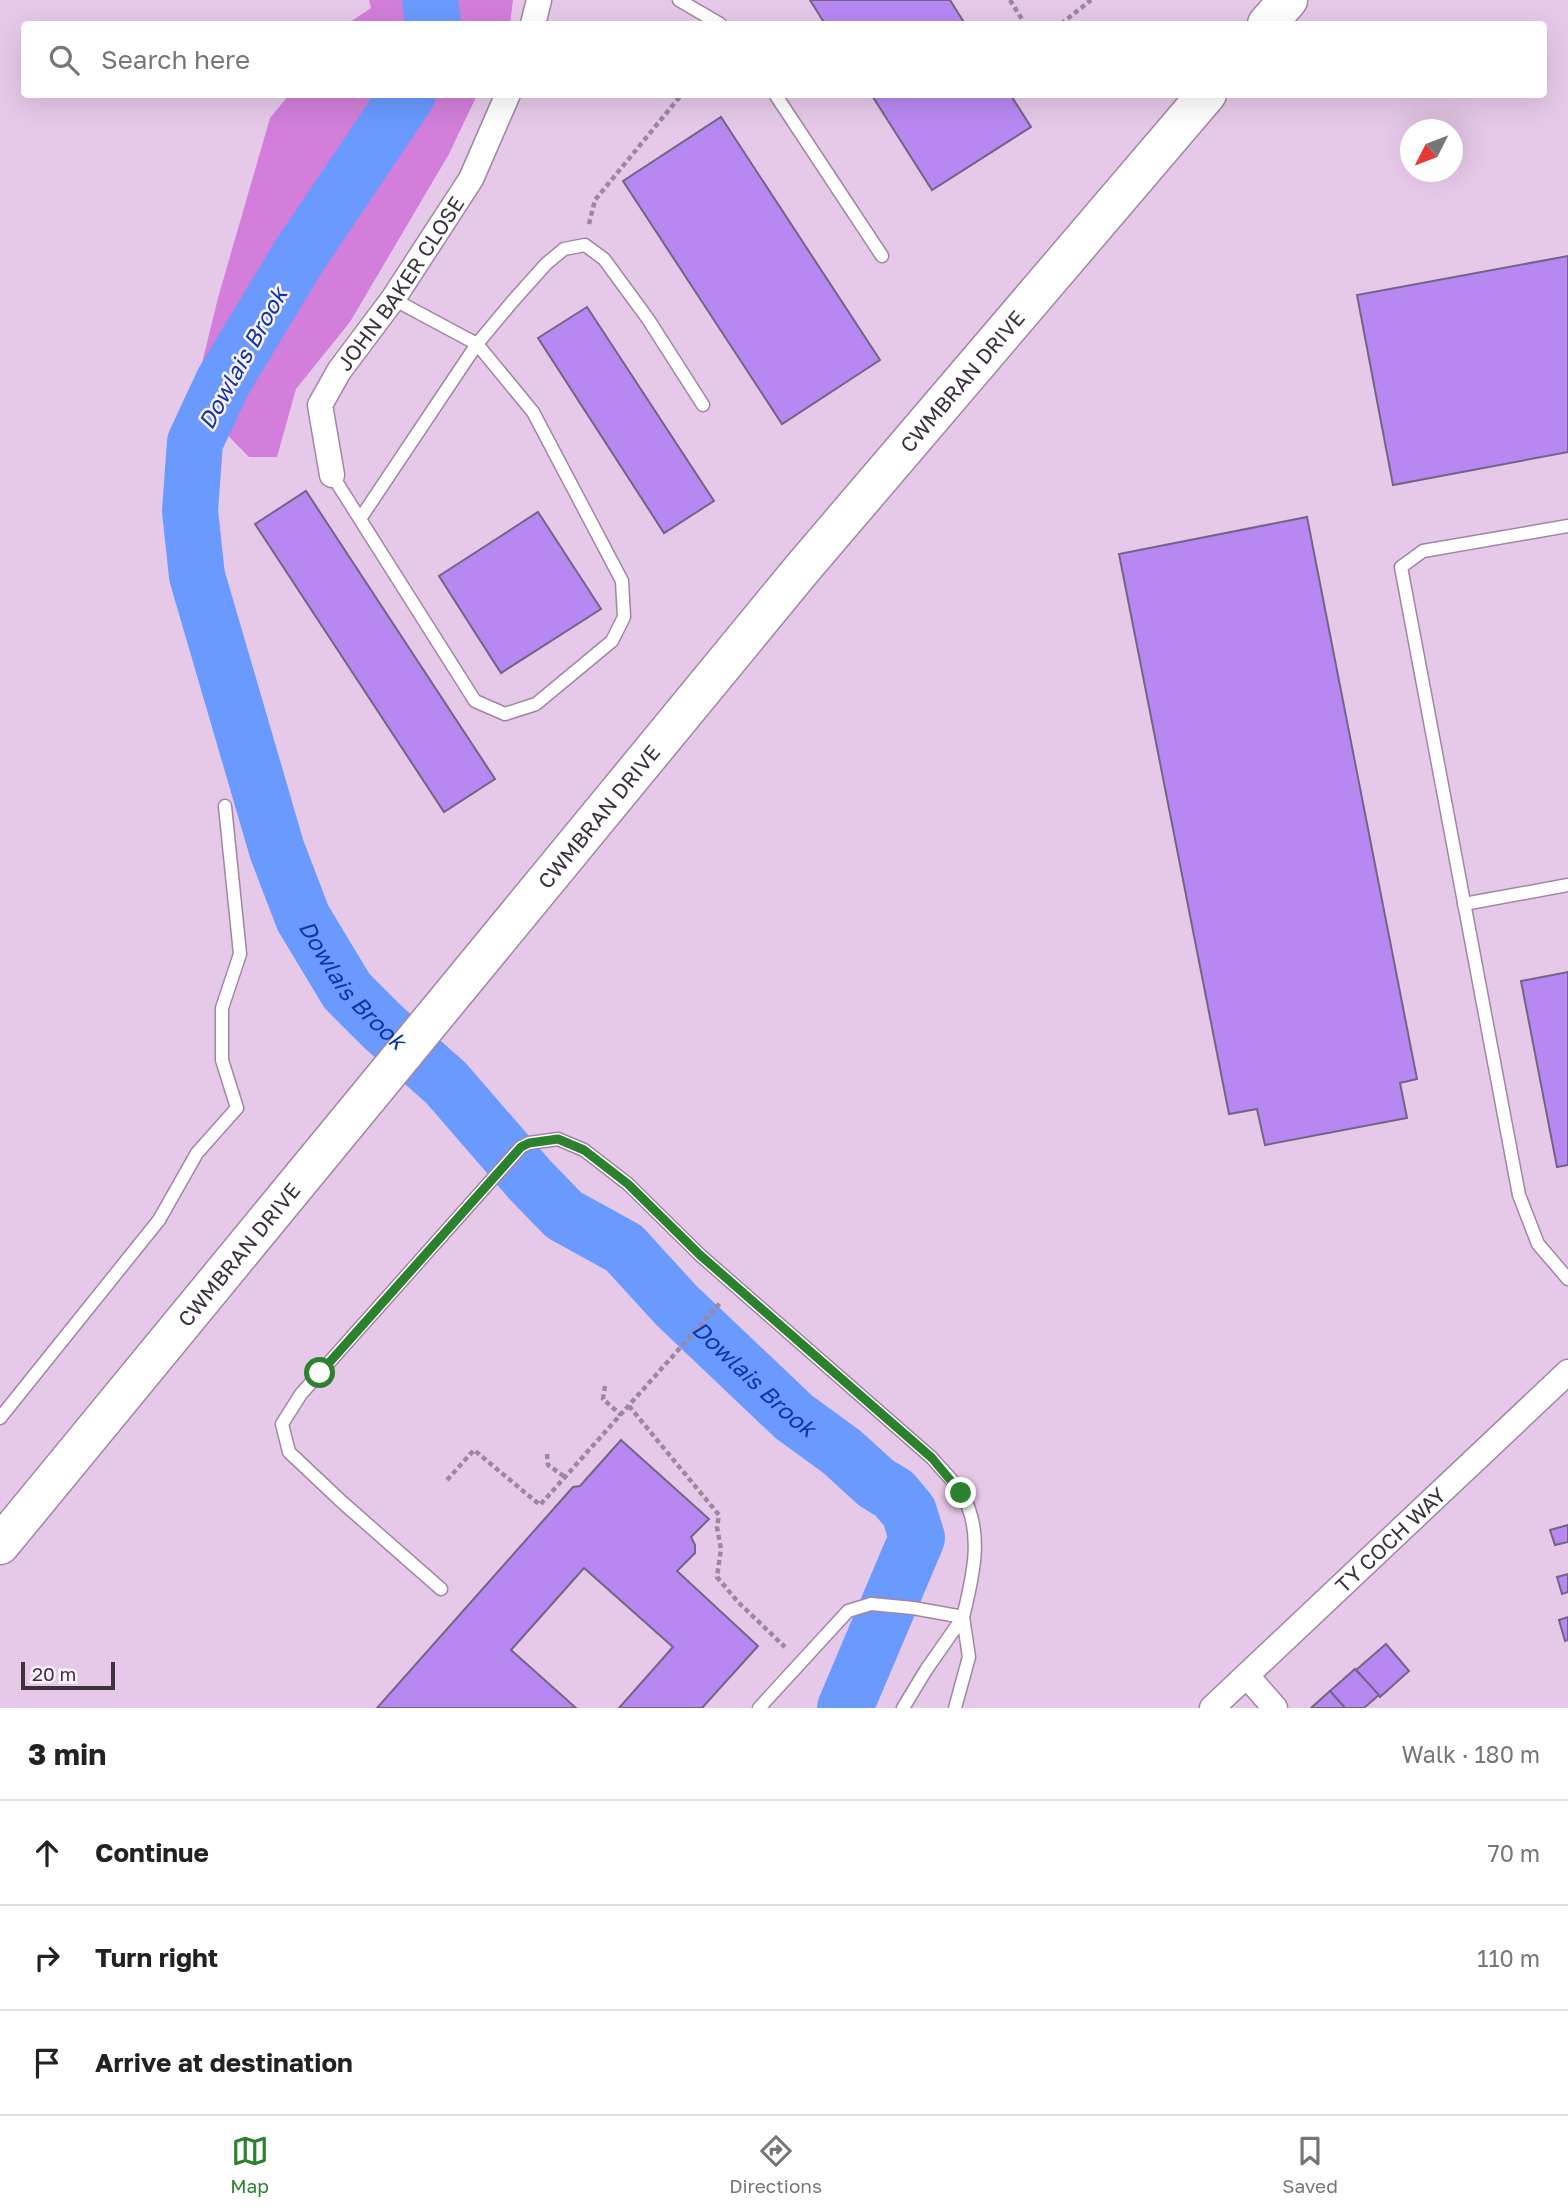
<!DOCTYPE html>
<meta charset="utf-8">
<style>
body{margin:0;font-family:"Golos Text",sans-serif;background:#f6f6f6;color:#222}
.compass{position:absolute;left:1400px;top:119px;width:63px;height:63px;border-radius:50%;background:#fff;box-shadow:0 7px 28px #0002;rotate:228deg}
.scale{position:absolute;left:21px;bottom:18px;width:94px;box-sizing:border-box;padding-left:7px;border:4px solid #3c313d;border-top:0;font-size:19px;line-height:24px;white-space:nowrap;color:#3c313d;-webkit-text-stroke:5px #fdf1fe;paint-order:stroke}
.stop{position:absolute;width:21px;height:21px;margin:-16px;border:5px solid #2c812e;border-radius:50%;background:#fff}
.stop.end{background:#2c812e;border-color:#fff;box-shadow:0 2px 7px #0008}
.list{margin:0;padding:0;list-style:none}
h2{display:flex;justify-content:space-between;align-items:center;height:91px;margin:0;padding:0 28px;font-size:30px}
h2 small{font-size:23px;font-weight:400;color:#767676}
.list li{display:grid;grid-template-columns:46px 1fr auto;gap:21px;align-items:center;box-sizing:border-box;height:105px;padding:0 28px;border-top:2px solid #e0e0e0}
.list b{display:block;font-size:26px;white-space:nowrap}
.list em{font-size:23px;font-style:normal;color:#767676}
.icon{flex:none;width:38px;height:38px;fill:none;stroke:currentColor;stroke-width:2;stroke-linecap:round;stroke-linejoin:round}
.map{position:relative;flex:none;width:1568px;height:1708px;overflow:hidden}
.search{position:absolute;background:#fff;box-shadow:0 7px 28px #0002;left:21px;right:21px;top:21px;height:77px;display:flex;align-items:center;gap:18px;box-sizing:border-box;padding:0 24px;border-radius:7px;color:#767676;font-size:26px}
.sheet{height:406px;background:#fff}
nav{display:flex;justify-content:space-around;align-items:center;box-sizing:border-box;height:98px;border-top:2px solid #e0e0e0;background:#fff;font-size:19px;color:#767676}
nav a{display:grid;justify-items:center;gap:4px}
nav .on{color:#2c812e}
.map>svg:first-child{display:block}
</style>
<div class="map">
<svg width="1568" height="1708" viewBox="0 0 1568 1708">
<rect width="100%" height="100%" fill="#e6c9e9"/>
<g fill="#d27eda">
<polygon points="369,0 513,0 510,24 347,24 371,8"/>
<polygon points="289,95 477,95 449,154 350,322 296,389 277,457 249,457 193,400 218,298 270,118"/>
</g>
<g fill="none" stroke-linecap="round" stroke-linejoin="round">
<g stroke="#6a9afe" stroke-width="56">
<polyline points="430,0 433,24"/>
<path id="s1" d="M408,94L299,256L223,382L195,442L190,511L197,576L277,850L303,918L347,991L383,1027L446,1083L530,1180L564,1215L624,1248L676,1305L794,1417L842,1452L876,1483L894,1494L909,1512L917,1538L845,1708"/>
</g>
</g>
<g fill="#b888f2" stroke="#726486" stroke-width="2">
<polygon points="810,0 950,0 965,24 825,24"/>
<polygon points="871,94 1010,94 1031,127 932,190"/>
<polygon points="721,117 880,360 782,424 623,181"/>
<polygon points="1568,256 1568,452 1393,485 1357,295"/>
<polygon points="587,307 714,501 664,533 538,338"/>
<polygon points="306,491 495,779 444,812 255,524"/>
<polygon points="538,512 601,609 501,673 439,576"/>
<polygon points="1307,517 1417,1079 1400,1083 1407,1118 1265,1145 1257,1109 1229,1114 1119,554"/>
<polygon points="1568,972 1568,1165 1557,1167 1521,981"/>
<polygon points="621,1440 709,1519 691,1537 695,1545 695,1553 677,1571 758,1646 702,1708 619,1708 673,1647 584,1568 511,1650 576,1708 377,1708 573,1487 580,1486"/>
<polygon points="1568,1525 1568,1542 1555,1545 1550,1530"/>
<polygon points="1568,1574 1568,1592 1562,1594 1557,1577"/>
<polygon points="1568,1617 1568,1640 1565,1641 1559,1620"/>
<polygon points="1386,1644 1409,1671 1380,1697 1356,1670"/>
<polygon points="1355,1669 1379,1695 1364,1708 1345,1708 1330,1691"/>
<polygon points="1330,1691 1345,1708 1311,1708"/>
</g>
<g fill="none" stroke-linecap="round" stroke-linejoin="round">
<defs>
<g id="service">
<polyline points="679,0 720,24"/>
<polyline points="775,94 882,256"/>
<polyline points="332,475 475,701 505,714 536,704 612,641 624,617 622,581 533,412 477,344 393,299"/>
<polyline points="360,519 477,344 512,302 546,264 564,249 585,245 604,259 648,319 703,405"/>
<polyline points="1568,526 1423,551 1401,567 1519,1195 1538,1244 1568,1279"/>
<polyline points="1464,904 1568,885"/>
<polyline points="0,1418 159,1220 197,1153 237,1108 222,1060 222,1008 240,954 225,806"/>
<path d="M441,1589L342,1502L289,1452L282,1424L301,1394L521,1147L529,1143L558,1139L584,1150L628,1184L700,1255L932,1458C941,1469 952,1479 960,1491C985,1529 973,1577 963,1617L913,1608L871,1604L848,1611L759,1708"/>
<polyline points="903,1708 926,1670 963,1617 969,1657 955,1708"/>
</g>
<g id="minor">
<polyline points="533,24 539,0"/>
<path id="s2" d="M332,475L320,405L339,371L393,299L471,179L508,94"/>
<polyline points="1247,1676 1275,1708"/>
<path id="s3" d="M1212,1708L1568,1372"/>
</g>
<g id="primary">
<polyline points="1267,24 1288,0"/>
<path id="s4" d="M0,1545L802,569L1207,94"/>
</g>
</defs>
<use href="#service" stroke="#a186a4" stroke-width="15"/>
<use href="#minor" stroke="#a186a4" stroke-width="27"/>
<use href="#primary" stroke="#a186a4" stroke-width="41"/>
<g stroke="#9c879e" stroke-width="4.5" stroke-dasharray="5 3.5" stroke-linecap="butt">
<polyline points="1010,0 1025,24"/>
<polyline points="1061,24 1091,0"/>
<polyline points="589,224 595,200 682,94"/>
<polyline points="605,1386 603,1399 621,1415"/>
<polyline points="629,1406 719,1515 717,1527 721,1549 717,1577 738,1602 785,1647"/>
<polyline points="547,1454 548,1465 565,1477"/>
<polyline points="447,1480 474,1450 540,1505 721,1302"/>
</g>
<use href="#service" stroke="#fff" stroke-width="12"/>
<use href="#minor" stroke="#fff" stroke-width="24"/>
<use href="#primary" stroke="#fff" stroke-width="38"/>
</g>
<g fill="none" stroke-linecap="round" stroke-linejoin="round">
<polyline stroke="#2c812e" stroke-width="9" points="320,1373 521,1147 529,1143 558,1139 584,1150 628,1184 700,1255 932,1458 961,1493"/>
</g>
<g text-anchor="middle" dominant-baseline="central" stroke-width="5" stroke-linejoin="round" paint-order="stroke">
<g font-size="21" fill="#3c313d" stroke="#fdf1fe">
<text stroke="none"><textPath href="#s2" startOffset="217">JOHN BAKER CLOSE</textPath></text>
<text stroke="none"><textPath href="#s4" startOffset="1510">CWMBRAN DRIVE</textPath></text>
<text stroke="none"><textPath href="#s4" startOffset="943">CWMBRAN DRIVE</textPath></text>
<text stroke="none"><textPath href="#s4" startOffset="376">CWMBRAN DRIVE</textPath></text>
<text stroke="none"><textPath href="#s3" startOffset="245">TY COCH WAY</textPath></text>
</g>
<g font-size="23" font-style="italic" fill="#0b38a9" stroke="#fdf1fe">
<text transform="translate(242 358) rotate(-61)">Dowlais Brook</text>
<text stroke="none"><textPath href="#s1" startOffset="985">Dowlais Brook</textPath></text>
<text stroke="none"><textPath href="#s1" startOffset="1552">Dowlais Brook</textPath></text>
</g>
</g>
</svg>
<svg class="compass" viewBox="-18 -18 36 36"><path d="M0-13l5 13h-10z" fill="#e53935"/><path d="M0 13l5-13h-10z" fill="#767676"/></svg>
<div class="scale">20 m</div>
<div class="stop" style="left:320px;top:1373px"></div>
<div class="stop end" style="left:961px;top:1493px"></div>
<div class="search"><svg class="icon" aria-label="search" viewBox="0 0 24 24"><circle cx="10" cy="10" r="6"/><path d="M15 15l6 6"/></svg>Search here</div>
</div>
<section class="sheet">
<h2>3 min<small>Walk · 180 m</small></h2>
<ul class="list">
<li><svg class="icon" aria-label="ahead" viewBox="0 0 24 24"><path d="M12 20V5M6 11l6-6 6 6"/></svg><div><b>Continue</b></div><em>70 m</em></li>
<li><svg class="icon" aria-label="right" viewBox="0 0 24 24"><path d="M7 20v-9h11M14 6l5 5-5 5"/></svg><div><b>Turn right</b></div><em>110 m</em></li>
<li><svg class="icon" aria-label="arrive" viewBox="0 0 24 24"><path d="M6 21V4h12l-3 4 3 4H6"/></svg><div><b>Arrive at destination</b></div></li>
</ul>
</section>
<nav>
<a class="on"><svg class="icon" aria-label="map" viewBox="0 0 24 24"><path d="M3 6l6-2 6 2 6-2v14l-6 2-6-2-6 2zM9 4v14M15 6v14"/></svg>Map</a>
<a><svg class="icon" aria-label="directions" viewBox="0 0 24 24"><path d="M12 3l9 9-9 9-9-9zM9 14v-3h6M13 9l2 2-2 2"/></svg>Directions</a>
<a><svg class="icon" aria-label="saved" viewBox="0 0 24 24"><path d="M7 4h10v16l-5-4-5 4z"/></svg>Saved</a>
</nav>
